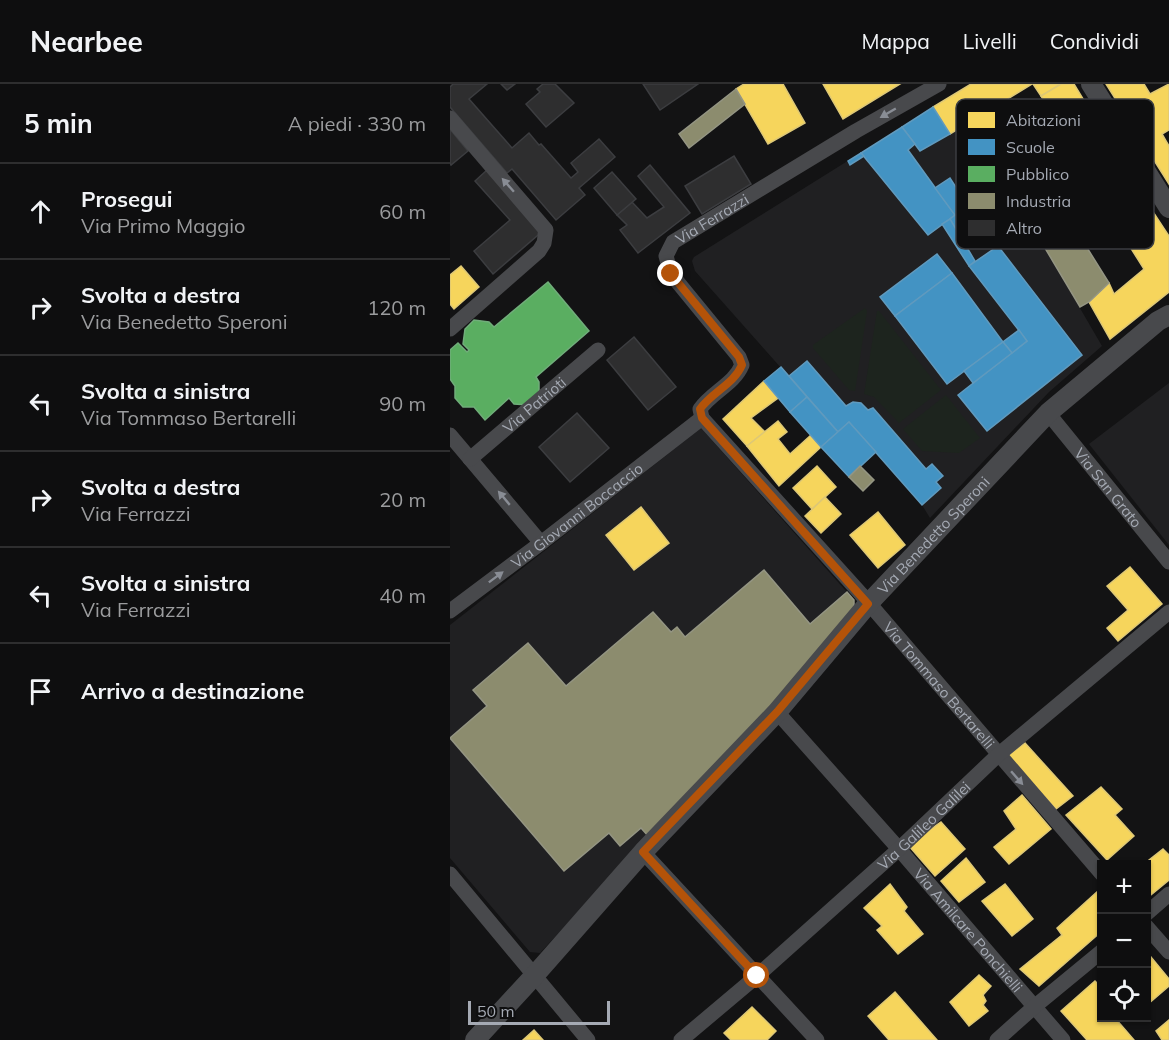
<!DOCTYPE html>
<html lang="it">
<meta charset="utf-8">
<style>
body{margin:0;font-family:Mulish,sans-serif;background:#171718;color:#f1f3f6}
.controls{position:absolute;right:18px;bottom:18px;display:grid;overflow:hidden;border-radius:0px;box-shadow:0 2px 4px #0004}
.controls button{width:54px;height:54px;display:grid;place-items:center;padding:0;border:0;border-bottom:2px solid #2e2e2f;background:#0e0e0f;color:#f1f3f6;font:30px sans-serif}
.scale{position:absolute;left:18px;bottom:15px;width:142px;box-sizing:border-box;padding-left:6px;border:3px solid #a5aab4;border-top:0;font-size:16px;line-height:21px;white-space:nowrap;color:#a5aab4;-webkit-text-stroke:4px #0e0e0f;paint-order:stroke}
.stop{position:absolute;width:18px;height:18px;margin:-14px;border:4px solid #b45309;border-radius:50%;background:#fff}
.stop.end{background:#b45309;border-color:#fff;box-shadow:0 2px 6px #0008}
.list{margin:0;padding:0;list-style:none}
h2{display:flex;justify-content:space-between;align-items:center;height:78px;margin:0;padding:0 24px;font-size:26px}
h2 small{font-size:20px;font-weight:400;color:#9b9c9e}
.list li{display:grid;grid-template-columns:39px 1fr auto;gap:18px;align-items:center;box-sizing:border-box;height:96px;padding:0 24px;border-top:2px solid #2e2e2f}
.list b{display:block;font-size:22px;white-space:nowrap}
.list p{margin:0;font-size:20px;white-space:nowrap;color:#9b9c9e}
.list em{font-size:20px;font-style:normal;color:#9b9c9e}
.icon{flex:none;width:33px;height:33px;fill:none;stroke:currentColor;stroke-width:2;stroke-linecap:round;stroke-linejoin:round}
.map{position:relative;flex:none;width:719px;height:956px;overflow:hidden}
header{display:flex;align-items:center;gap:36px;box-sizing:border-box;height:84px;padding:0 30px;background:#0e0e0f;border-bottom:2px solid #2e2e2f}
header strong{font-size:28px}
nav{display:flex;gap:33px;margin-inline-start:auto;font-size:21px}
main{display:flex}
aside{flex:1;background:#0e0e0f}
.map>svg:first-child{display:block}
</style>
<header>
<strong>Nearbee</strong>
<nav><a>Mappa</a><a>Livelli</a><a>Condividi</a></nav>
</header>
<main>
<aside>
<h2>5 min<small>A piedi · 330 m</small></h2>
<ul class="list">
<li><svg class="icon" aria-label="ahead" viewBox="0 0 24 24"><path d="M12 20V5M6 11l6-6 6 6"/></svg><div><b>Prosegui</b><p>Via Primo Maggio</p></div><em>60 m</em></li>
<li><svg class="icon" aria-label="right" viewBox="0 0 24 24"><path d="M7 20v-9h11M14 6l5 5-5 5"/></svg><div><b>Svolta a destra</b><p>Via Benedetto Speroni</p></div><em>120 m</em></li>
<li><svg class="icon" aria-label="left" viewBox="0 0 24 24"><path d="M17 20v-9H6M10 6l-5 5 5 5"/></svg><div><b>Svolta a sinistra</b><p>Via Tommaso Bertarelli</p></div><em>90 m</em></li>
<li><svg class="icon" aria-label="right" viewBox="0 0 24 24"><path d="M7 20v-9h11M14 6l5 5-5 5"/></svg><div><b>Svolta a destra</b><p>Via Ferrazzi</p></div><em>20 m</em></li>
<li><svg class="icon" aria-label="left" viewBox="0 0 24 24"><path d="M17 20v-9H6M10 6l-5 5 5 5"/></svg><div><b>Svolta a sinistra</b><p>Via Ferrazzi</p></div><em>40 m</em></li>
<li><svg class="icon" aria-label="arrive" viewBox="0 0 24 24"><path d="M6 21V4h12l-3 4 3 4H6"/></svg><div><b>Arrivo a destinazione</b></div></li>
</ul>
</aside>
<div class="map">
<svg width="719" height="956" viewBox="0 0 719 956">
<rect width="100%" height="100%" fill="#131314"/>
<g fill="#202022">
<polygon points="533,30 591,124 581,140 652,262 599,308 480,434 472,421 400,338 388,348 245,187 242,177 244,173 452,43 500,50"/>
<polygon points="719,299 719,461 639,360"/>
<polygon points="251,344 404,516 404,533 90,869 80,868 0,774 0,541"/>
</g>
<g fill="#1d241e">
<polygon points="415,224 417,227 405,307 399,306 363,264 363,261"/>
<polygon points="427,227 429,227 491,306 449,339 424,313 414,310"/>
<polygon points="496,311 530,354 509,369 472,367 453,345"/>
</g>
<g fill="#f6d55c" stroke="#dec876" stroke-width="1.5">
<polygon points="294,0 333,0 355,39 318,60 286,5"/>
<polygon points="373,0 450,0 393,35"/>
<polygon points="521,0 582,0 500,50 483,23"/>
<polygon points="583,0 611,0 591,12"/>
<polygon points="611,0 624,0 664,66 635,84 591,12"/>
<polygon points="656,0 694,0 700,10 719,0 719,46 712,50 719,62 719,100"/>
<polygon points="686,102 719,152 719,208 660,255 639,218 659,199 664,210 694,185 656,125"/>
<polygon points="11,182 29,203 4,225 0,220 0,191"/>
<polygon points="314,297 328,314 301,334 315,348 297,362 273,335"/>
<polygon points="328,337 337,348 328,355 340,370 361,351 371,363 329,402 297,362"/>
<polygon points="367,382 386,403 362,425 343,404"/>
<polygon points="375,413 391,430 371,449 355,432"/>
<polygon points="191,423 219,459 184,486 156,451"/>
<polygon points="428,428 455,461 428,484 400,451"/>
<polygon points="680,483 712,520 668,557 657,544 678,526 657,502"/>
<polygon points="575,659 623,712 606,725 557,672"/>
<polygon points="651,703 672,725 665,731 684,752 657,776 616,731"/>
<polygon points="572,711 601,745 559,780 544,763 566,745 554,727"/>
<polygon points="491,738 515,765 485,792 458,761"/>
<polygon points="713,765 719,771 719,796 696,815 696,780 694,780"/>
<polygon points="516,774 535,798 509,818 491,797"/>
<polygon points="440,800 457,823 454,827 473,850 448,870 427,846 432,842 414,824"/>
<polygon points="555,800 583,835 562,852 532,817"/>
<polygon points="648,807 652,811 652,847 589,902 570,885 612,851 607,844"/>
<polygon points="696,867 719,895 719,902 697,921"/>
<polygon points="529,891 541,902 533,911 536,917 533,921 538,927 519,942 500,918"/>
<polygon points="645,897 652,904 652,934 665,934 684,956 637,956 611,927"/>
<polygon points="445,908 487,956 439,956 418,932"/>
<polygon points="302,923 326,947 317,956 281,956 274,949"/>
<polygon points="719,936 719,956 712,956 706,947"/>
<polygon points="84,946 93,956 73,956"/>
</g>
<g fill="#4393c3" stroke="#609abe" stroke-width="1.5">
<polygon points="483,23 500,50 470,67 452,43"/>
<polygon points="452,43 465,60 458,66 505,131 478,151 411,69"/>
<polygon points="411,69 414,72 400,81 398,77"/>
<polygon points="561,75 579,103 508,149 500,135 505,131 485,104 500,94 509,108"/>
<polygon points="500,135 525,177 519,182 492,140"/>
<polygon points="548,162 632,271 537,347 508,311 577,257 519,182"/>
<polygon points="487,170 502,189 445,232 430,213"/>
<polygon points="502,189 553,258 497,300 445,232"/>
<polygon points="569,246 577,257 562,269 553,258"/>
<polygon points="553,258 562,269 523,299 514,287"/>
<polygon points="357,277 396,322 403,318 411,319 418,326 423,324 476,385 482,380 493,392 486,398 491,404 472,421 399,338 388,348 339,292"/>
<polygon points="331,283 357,313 340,328 314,297"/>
<polygon points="357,313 388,348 371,363 340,328"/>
<polygon points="399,338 426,368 399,393 371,363"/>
</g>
<polygon fill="#5aae61" stroke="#70ad7a" stroke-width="1.5" points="98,198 139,247 86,293 89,298 89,312 78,321 64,320 59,314 35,336 24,323 13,323 5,314 5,302 0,295 0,266 8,259 17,268 19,266 13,260 15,245 24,236 39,238 44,243"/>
<g fill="#8c8c6e" stroke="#949583" stroke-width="1.5">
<polygon points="286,5 295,20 239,64 229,50"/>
<polygon points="647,108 661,133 631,154 659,199 639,218 630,223 589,154"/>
<polygon points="410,382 424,396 413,407 399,393"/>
<polygon points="314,486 360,540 397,508 404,516 404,533 199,753 191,744 170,762 159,749 114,787 0,654 37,622 23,606 78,559 116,602 203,528 221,548 227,543 235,553"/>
</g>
<g fill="#2e2e2f" stroke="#3c3d40" stroke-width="1.5">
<polygon points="3,0 37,0 19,15 62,64 79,49 89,61 91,60 121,94 128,88 121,79 149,55 165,73 129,104 135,111 106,136 62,85 57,89 0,23 0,3"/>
<polygon points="51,0 65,0 57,6"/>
<polygon points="93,0 105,0 124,19 96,43 76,20 90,8 87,5"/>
<polygon points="193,0 248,0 210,26"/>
<polygon points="0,45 18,67 1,81 0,79"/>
<polygon points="284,72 301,100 252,130 235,102"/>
<polygon points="200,81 240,129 188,169 170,146 177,141 167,131 182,118 197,134 214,123 188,92"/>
<polygon points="37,86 89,144 88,151 43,190 24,167 60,136 25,97"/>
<polygon points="162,88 186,115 167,131 144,104"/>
<polygon points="184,253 226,303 198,326 157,276"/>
<polygon points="127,329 159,364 120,398 89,363"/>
</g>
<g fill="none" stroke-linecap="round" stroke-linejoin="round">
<g stroke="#48494c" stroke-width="15">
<polyline points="0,34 96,146 94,159 89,167 0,245"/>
<path id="s1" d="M598,329L719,478"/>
<path id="s2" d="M252,334L411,510L652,790"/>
<path id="s3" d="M252,334L250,325C262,308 284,300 292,281L289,273L221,190L216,172L223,158L406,47L489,0"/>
<polyline points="0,351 91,459"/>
<path id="s4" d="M20,375L148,266"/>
<path id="s5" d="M0,527L91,459L252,334"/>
<path id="s6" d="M327,628L449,765L613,956"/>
<polyline points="193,768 367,956"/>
<polyline points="0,790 138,956"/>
<polyline points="696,830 719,810"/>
<polyline points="696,842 719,868"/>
<path id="s7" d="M231,956L307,892L449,765L548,671L719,528"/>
<polyline points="547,956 584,923 652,867"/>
</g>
<g stroke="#48494c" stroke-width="20">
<polyline points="641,0 719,124"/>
<path id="s8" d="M25,956L84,892L193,768L327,628L418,520L598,329L708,237L719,231"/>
</g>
</g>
<defs><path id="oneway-solid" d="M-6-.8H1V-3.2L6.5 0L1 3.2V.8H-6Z" transform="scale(1.5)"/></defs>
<g fill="#898d95">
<use href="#oneway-solid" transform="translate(438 29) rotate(150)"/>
<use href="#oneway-solid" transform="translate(58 101) rotate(-131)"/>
<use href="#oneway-solid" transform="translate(54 414) rotate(-130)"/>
<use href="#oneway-solid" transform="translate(46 493) rotate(-37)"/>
<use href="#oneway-solid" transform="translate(567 694) rotate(49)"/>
</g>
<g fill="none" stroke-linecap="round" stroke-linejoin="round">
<path stroke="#b45309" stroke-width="8" d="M221,190L289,273L292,281C284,300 262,308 250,325L252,334L418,520L327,628L193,768L307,892"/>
</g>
<g text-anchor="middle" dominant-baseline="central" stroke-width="6" stroke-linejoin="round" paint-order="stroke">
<g font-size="15" fill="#a5aab4" stroke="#0e0e0f">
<text stroke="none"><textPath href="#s3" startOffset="266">Via Ferrazzi</textPath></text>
<text stroke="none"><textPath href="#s4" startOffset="84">Via Patrioti</textPath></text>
<text stroke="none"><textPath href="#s1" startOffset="96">Via San Grato</textPath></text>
<text stroke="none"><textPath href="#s5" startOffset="159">Via Giovanni Boccaccio</textPath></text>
<text stroke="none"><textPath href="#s8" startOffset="682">Via Benedetto Speroni</textPath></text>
<text stroke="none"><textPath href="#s2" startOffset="357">Via Tommaso Bertarelli</textPath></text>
<text stroke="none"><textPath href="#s7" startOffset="324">Via Galileo Galilei</textPath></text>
<text stroke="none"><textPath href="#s6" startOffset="290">Via Amilcare Ponchielli</textPath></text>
</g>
</g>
<rect x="506" y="15" width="198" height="150" rx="9" fill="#0e0e0f" stroke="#3b3d41" stroke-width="1.5"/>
<rect x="518" y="28" width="27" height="16" fill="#f6d55c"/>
<rect x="518" y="55" width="27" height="16" fill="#4393c3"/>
<rect x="518" y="82" width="27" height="16" fill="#5aae61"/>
<rect x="518" y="109" width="27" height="16" fill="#8c8c6e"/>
<rect x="518" y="136" width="27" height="16" fill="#2e2e2f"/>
<g font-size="16" fill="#a5aab4">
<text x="556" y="42">Abitazioni</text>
<text x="556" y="69">Scuole</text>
<text x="556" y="96">Pubblico</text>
<text x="556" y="123">Industria</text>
<text x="556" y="150">Altro</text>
</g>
</svg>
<div class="controls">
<button>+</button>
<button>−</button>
<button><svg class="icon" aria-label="locate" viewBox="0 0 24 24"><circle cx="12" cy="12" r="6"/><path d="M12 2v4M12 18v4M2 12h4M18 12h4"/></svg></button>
</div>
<div class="scale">50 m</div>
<div class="stop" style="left:307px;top:892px"></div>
<div class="stop end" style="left:221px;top:190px"></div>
</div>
</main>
